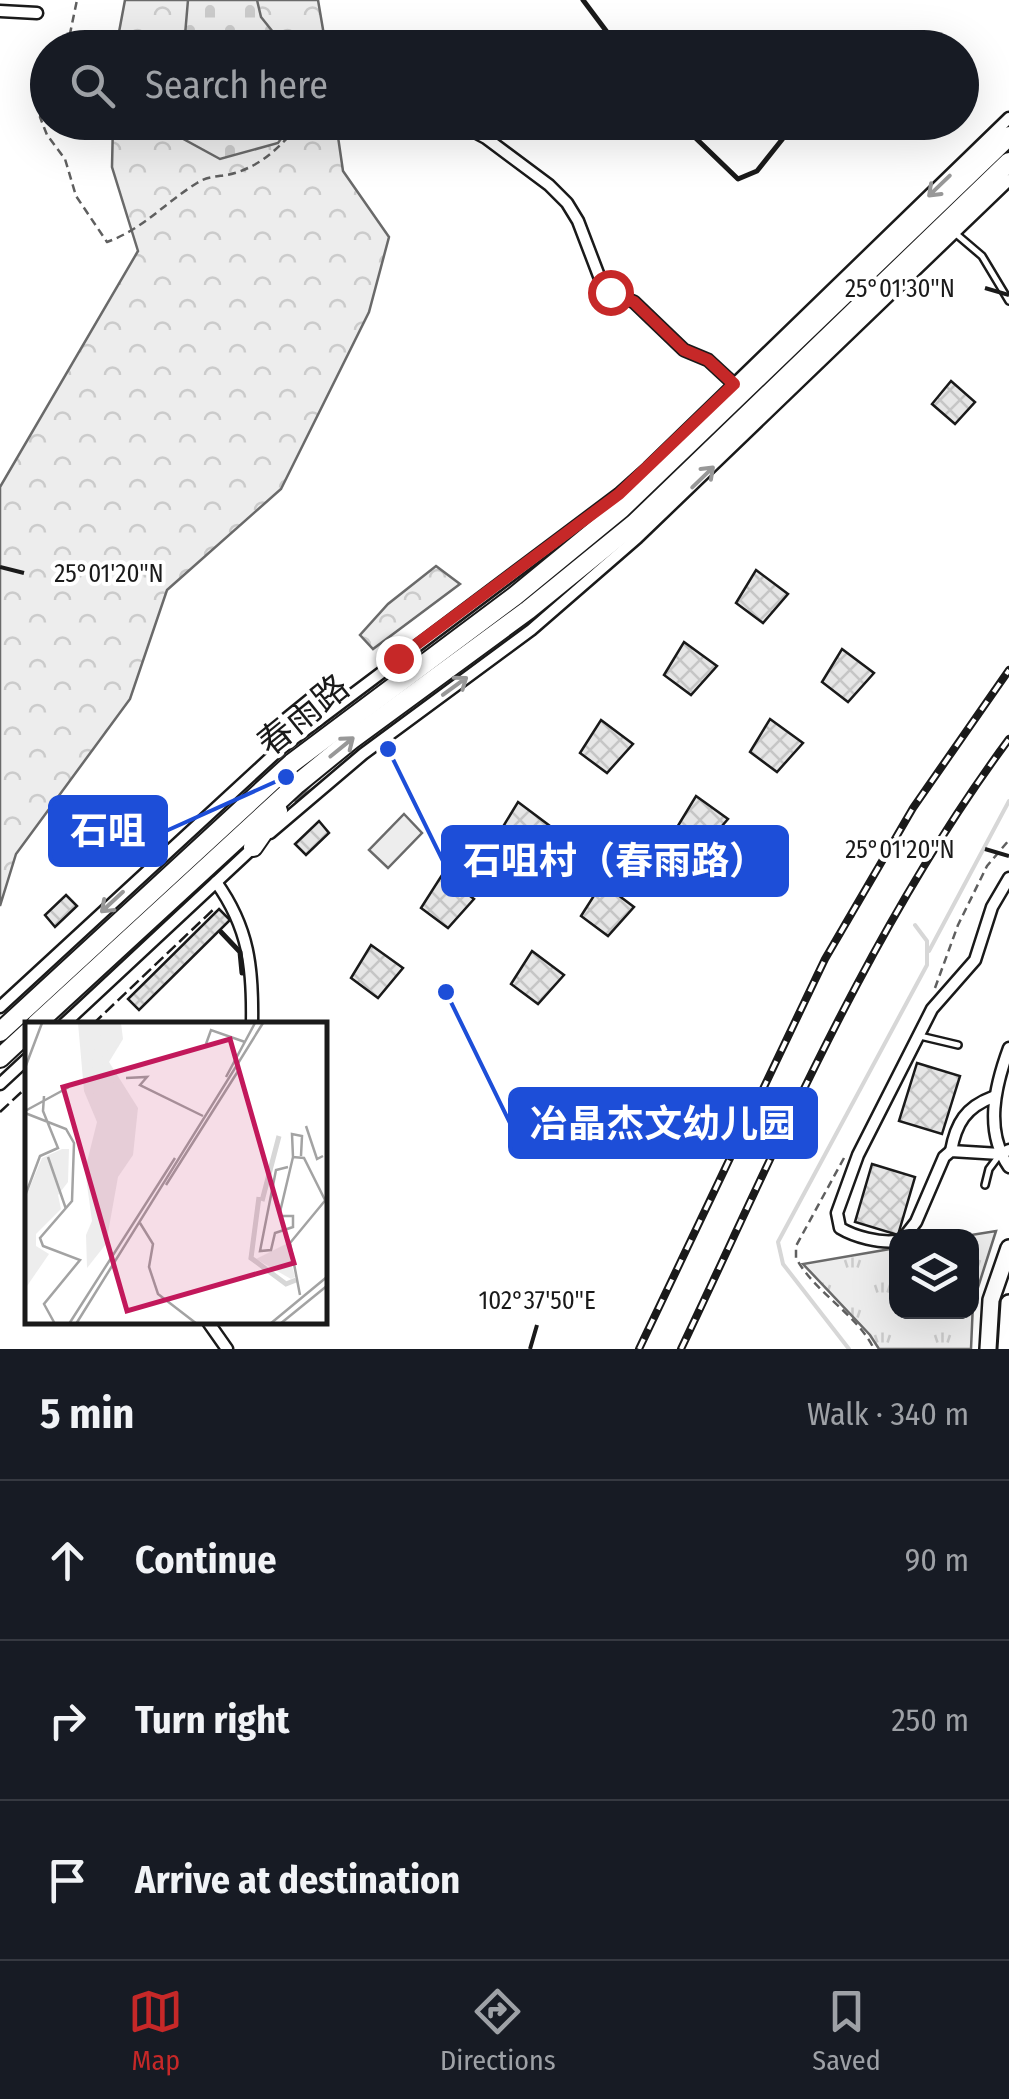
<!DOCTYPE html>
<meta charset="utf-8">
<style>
body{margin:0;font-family:"Fira Sans Condensed","Noto Sans SC",sans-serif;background:#242831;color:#f1f3f6}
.controls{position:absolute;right:30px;bottom:30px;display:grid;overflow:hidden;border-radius:20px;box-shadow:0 10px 40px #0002}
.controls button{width:90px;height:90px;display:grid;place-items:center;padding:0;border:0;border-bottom:2px solid #363941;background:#171b24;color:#f1f3f6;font:50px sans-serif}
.stop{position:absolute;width:30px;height:30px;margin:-22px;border:8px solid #c62828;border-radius:50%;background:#fff}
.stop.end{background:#c62828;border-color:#fff;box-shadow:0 2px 10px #0008}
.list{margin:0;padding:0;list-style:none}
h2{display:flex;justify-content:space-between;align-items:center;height:130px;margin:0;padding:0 40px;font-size:42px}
h2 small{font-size:32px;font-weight:400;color:#9ea1a6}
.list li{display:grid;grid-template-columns:65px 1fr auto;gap:30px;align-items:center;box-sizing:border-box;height:160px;padding:0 40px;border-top:2px solid #363941}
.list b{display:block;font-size:38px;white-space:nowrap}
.list em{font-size:32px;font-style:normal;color:#9ea1a6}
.icon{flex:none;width:55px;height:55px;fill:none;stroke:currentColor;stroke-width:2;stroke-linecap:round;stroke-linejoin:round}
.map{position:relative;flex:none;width:1009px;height:1349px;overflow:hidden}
.search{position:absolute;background:#171b24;box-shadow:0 10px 40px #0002;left:30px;right:30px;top:30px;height:110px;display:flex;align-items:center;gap:25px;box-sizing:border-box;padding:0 35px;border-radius:55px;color:#9ea1a6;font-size:38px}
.sheet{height:610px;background:#171b24}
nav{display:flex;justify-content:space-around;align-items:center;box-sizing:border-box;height:140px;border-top:2px solid #363941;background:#171b24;font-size:28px;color:#9ea1a6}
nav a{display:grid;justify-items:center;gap:5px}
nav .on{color:#c62828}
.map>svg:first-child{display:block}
</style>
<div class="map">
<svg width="1009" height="1349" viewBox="0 0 1009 1349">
<defs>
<pattern id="grass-tufts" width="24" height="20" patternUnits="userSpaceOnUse" patternTransform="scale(2.5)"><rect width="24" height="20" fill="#ededed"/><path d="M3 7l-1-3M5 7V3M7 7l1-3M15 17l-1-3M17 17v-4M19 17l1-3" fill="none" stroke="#cbcbcb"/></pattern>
<pattern id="forest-crowns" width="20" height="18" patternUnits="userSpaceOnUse" patternTransform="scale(2.5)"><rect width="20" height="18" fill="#ededed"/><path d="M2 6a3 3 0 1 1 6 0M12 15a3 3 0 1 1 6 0" fill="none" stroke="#cbcbcb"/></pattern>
<pattern id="cemetery-stones" width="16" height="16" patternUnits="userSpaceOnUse" patternTransform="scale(2.5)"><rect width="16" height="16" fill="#ededed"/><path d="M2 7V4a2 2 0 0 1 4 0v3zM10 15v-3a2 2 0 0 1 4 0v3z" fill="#cbcbcb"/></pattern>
<pattern id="building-cross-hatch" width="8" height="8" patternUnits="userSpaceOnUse" patternTransform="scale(2.5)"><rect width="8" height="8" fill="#e6e6e6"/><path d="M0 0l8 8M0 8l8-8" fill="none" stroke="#c5c5c5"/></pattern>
</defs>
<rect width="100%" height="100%" fill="#fff"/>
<polygon fill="url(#grass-tufts)" stroke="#6a6a6a" stroke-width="2.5" points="996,1231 973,1303 971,1349 879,1349 870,1335 803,1264 896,1248 896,1312 972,1312 972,1236 965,1236"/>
<g fill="url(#forest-crowns)" stroke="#6a6a6a" stroke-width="2.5">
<polygon points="125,0 318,0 326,47 116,48"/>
<polygon points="113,123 336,123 343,171 389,237 369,312 281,489 167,590 130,699 16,854 0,906 0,487 138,251 112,167"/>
<polygon points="436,566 460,584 373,649 360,635 388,604"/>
<polygon points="525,623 530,625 295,802 313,783 355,749"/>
<polygon points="253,837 240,855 59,1024 51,1024"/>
</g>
<g fill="url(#cemetery-stones)" stroke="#6a6a6a" stroke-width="2.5">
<polygon points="188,0 257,0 261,17 285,47 184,47"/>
<polygon points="168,123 293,123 278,143 220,159 178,136"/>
</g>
<polygon fill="#ededed" stroke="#6a6a6a" stroke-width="2.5" points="404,814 422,833 388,868 369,850"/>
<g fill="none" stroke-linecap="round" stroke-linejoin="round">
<g stroke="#d7d7d7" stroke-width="4">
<polyline points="929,951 1009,801"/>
<polyline points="849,1349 783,1264 778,1242 927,965 927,941 915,925"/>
</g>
</g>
<g fill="url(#building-cross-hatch)" stroke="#1a1a1a" stroke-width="2.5">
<polygon points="951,381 975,402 955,424 932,404"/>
<polygon points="756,570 788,594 763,623 736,603"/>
<polygon points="684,642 717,666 691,695 664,675"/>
<polygon points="842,649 874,673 848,702 822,682"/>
<polygon points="770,719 803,743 777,772 750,752"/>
<polygon points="601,720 633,744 607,773 580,753"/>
<polygon points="696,796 728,819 702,849 676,829"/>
<polygon points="518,802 550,826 525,855 498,835"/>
<polygon points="319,821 329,833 306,855 295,844"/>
<polygon points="442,875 474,899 448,928 421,908"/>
<polygon points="602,883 634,907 608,936 581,916"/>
<polygon points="66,895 77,906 55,927 45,915"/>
<polygon points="219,909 230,920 139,1010 128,999"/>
<polygon points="371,945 403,968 378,998 351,978"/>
<polygon points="532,951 564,975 538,1004 511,984"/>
<polygon points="917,1063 960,1076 942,1134 899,1121"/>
<polygon points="872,1164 915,1177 898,1235 855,1222"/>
</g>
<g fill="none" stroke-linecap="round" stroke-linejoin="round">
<defs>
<g id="lane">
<polyline points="955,233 982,256 1009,301"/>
<polyline points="920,1036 958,1045"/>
<polyline points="985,1185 989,1169 998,1157"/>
</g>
<g id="street">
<polyline points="0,11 37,13"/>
<polyline points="456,122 486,138 549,185 567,203 578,221 599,276 610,292 634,302 684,350 708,360 735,385"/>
<polyline points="270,833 363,754 531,630 637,538 1009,180"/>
<path d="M216,882C249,928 253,968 252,1024"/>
<polyline points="0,1007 280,749 619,494 648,468 1009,118"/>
<polyline points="64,1024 257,844"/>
<path d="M1009,1048C995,1086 984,1131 1009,1167"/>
<polyline points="0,1084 28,1058"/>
<path d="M951,1151C956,1123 966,1107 993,1097"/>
<polyline points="905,1236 916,1222 944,1157 951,1151 1000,1154 1009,1150"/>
<path d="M896,1241C879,1243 855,1237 840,1228L837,1213L858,1155L932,1009L975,960L992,907L1009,878"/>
<polyline points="208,1322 227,1349"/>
</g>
<g id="secondary">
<polyline points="988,1349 991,1300 1009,1248"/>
<polyline points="1006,1349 1009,1303"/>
</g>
<g id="primary">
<polyline points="253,847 278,811"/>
<polyline points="36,1024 297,784 351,740 528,610 635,523 1009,162"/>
<polyline points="0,1032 292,763 515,596 621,509 1009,136"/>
<polyline points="0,1058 28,1032"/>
</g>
</defs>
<use href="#lane" stroke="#1a1a1a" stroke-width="10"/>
<use href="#street" stroke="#1a1a1a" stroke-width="15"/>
<use href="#secondary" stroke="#1a1a1a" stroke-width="20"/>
<use href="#primary" stroke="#1a1a1a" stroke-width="22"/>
<g stroke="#5f5f5f" stroke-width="2.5" stroke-dasharray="8 5" stroke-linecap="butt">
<polyline points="67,48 77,0"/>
<path d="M48,90L40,117L47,135L65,159L76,196L107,242C143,229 166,202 197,183C209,175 222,177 235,173C264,164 282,145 301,122"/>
<polyline points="935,988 958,925 987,866 1009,840"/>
<path d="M844,1158L796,1246V1258C815,1293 857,1314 874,1349"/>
</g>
<use href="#lane" stroke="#fff" stroke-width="5"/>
<use href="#street" stroke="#fff" stroke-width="10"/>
<use href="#secondary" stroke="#fff" stroke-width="15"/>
<use href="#primary" stroke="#fff" stroke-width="18"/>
<defs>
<g id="rail">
<polyline points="639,1349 825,959 913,808 1009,670"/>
<path d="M681,1349C780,1141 871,925 1009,739"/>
</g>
</defs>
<use href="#rail" stroke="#1a1a1a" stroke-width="8"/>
<use href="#rail" stroke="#fff" stroke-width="4" stroke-dasharray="11" stroke-linecap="butt"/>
<g stroke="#1a1a1a" stroke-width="2.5" stroke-dasharray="12 5" stroke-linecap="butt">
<polyline points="93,1024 216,907"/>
<polyline points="0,1112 28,1086"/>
</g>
<g stroke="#1a1a1a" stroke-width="5">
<polyline points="583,0 619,48"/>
<polyline points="802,44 803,48"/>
<polyline points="679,122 738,179 757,171 796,122"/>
<polyline points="221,932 240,952 242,973"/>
</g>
</g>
<defs><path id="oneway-shaft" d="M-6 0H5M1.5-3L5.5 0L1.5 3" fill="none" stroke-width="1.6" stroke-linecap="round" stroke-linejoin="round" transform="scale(2.5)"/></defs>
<g stroke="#989898">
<use href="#oneway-shaft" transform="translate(939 186) rotate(136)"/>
<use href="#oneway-shaft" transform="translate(703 477) rotate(-44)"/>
<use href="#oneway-shaft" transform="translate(455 686) rotate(-36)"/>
<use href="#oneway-shaft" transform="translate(342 747) rotate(-39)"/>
<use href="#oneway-shaft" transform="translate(112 902) rotate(137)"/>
</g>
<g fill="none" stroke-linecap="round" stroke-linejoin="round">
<polyline stroke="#c62828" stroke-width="12" points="398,658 619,494 734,384 708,360 684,350 634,302 610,292"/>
</g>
<path fill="none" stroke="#1a1a1a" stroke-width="4" d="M985,288L1009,295M0,567L24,573M985,849L1009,856M530,1349L537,1325"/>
<g text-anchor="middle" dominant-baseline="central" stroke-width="8" stroke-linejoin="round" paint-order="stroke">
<g font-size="35" fill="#1a1a1a" stroke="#fff">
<text transform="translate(303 715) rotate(-39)">春雨路</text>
</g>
</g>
<g transform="translate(25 1022)">
<rect width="302" height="302" fill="#fff"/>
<path d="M261,222L270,255L266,257L231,237Z" fill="#ededed"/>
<path d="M53,1H96L98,17L84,40L113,86L108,133L93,155L81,222L62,246L61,213L67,199L60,148L72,100L59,69ZM37,127H44L43,160L33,173L36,187L11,212V224L24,232L0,267V177L17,136Z" fill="#ededed"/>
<path d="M74,1L95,2L94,24L78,30L77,47L94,67L82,81L69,76L67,33L78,8Z" fill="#ededed"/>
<path fill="none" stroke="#d7d7d7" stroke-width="5" d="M234,175L226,236L261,262L271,258M237,179L254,114"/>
<path fill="none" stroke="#a3a3a3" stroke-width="2.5" d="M181,22L186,8L220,20M0,46L17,1M201,55L230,1M101,56L122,55L115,63L178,94M0,89L44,65M0,91L41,107L49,121L47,179L15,216L18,224L55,238L19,282L30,302M281,104L292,137L298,134M23,135L41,187M268,135L267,112L277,114L276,134M141,163L215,46M0,174L15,134L33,126L18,89L19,74M255,194H268V205L250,211L246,228L235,229L251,148L263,145M115,201L128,222L124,245L133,272L172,302M259,209L255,190L268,135L279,136L300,178M275,273L265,221L303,175M44,302L150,136M51,302L238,1M245,302L303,254M255,302L303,263"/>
<path fill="#c2185b" fill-opacity="0.15" stroke="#c2185b" stroke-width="5" d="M205,17L269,241L102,289L38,65Z"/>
<rect width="302" height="302" fill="none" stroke="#1a1a1a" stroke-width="5"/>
</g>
<g font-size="25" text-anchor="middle" fill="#1a1a1a" stroke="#fff" stroke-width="8" stroke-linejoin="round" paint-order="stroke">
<text x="900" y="297">25°01'30"N</text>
<text x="109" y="582">25°01'20"N</text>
<text x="900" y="858">25°01'20"N</text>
<text x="537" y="1309">102°37'50"E</text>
</g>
<path fill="none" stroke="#1d4ed8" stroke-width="4" d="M286 777L166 831M388 749L443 861M446 992L510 1123"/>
<g fill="#1d4ed8" stroke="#fff" stroke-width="4">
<circle cx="286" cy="777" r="10"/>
<circle cx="388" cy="749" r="10"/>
<circle cx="446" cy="992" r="10"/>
</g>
<g fill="#1d4ed8" stroke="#1d4ed8" stroke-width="4">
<rect x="50" y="797" width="116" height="68" rx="10"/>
<rect x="443" y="827" width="344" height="68" rx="10"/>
<rect x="510" y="1089" width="306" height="68" rx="10"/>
</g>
<g font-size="38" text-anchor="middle" font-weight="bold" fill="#fff">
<text x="108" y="844">石咀</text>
<text x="615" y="874">石咀村（春雨路）</text>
<text x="663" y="1137">冶晶杰文幼儿园</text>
</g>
</svg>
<div class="controls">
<button><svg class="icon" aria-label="layers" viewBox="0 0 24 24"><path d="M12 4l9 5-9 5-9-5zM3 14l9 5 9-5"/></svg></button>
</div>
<div class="stop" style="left:610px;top:292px"></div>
<div class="stop end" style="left:398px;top:658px"></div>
<div class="search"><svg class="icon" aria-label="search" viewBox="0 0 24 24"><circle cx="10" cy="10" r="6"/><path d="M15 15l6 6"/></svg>Search here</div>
</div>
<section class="sheet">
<h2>5 min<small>Walk · 340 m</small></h2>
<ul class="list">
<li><svg class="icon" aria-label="ahead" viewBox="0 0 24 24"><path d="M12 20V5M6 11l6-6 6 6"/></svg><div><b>Continue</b></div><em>90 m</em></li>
<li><svg class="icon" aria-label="right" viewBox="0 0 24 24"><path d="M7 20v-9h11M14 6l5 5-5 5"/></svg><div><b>Turn right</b></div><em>250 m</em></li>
<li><svg class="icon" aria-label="arrive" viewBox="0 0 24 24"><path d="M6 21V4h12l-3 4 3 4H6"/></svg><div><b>Arrive at destination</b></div></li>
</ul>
</section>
<nav>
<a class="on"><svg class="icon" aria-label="map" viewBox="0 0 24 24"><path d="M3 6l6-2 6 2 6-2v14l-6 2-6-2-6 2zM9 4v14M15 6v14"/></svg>Map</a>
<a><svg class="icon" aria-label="directions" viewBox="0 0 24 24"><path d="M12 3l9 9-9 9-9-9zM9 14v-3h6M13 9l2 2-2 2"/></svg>Directions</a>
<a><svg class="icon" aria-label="saved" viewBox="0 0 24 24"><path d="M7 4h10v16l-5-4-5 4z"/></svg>Saved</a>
</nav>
